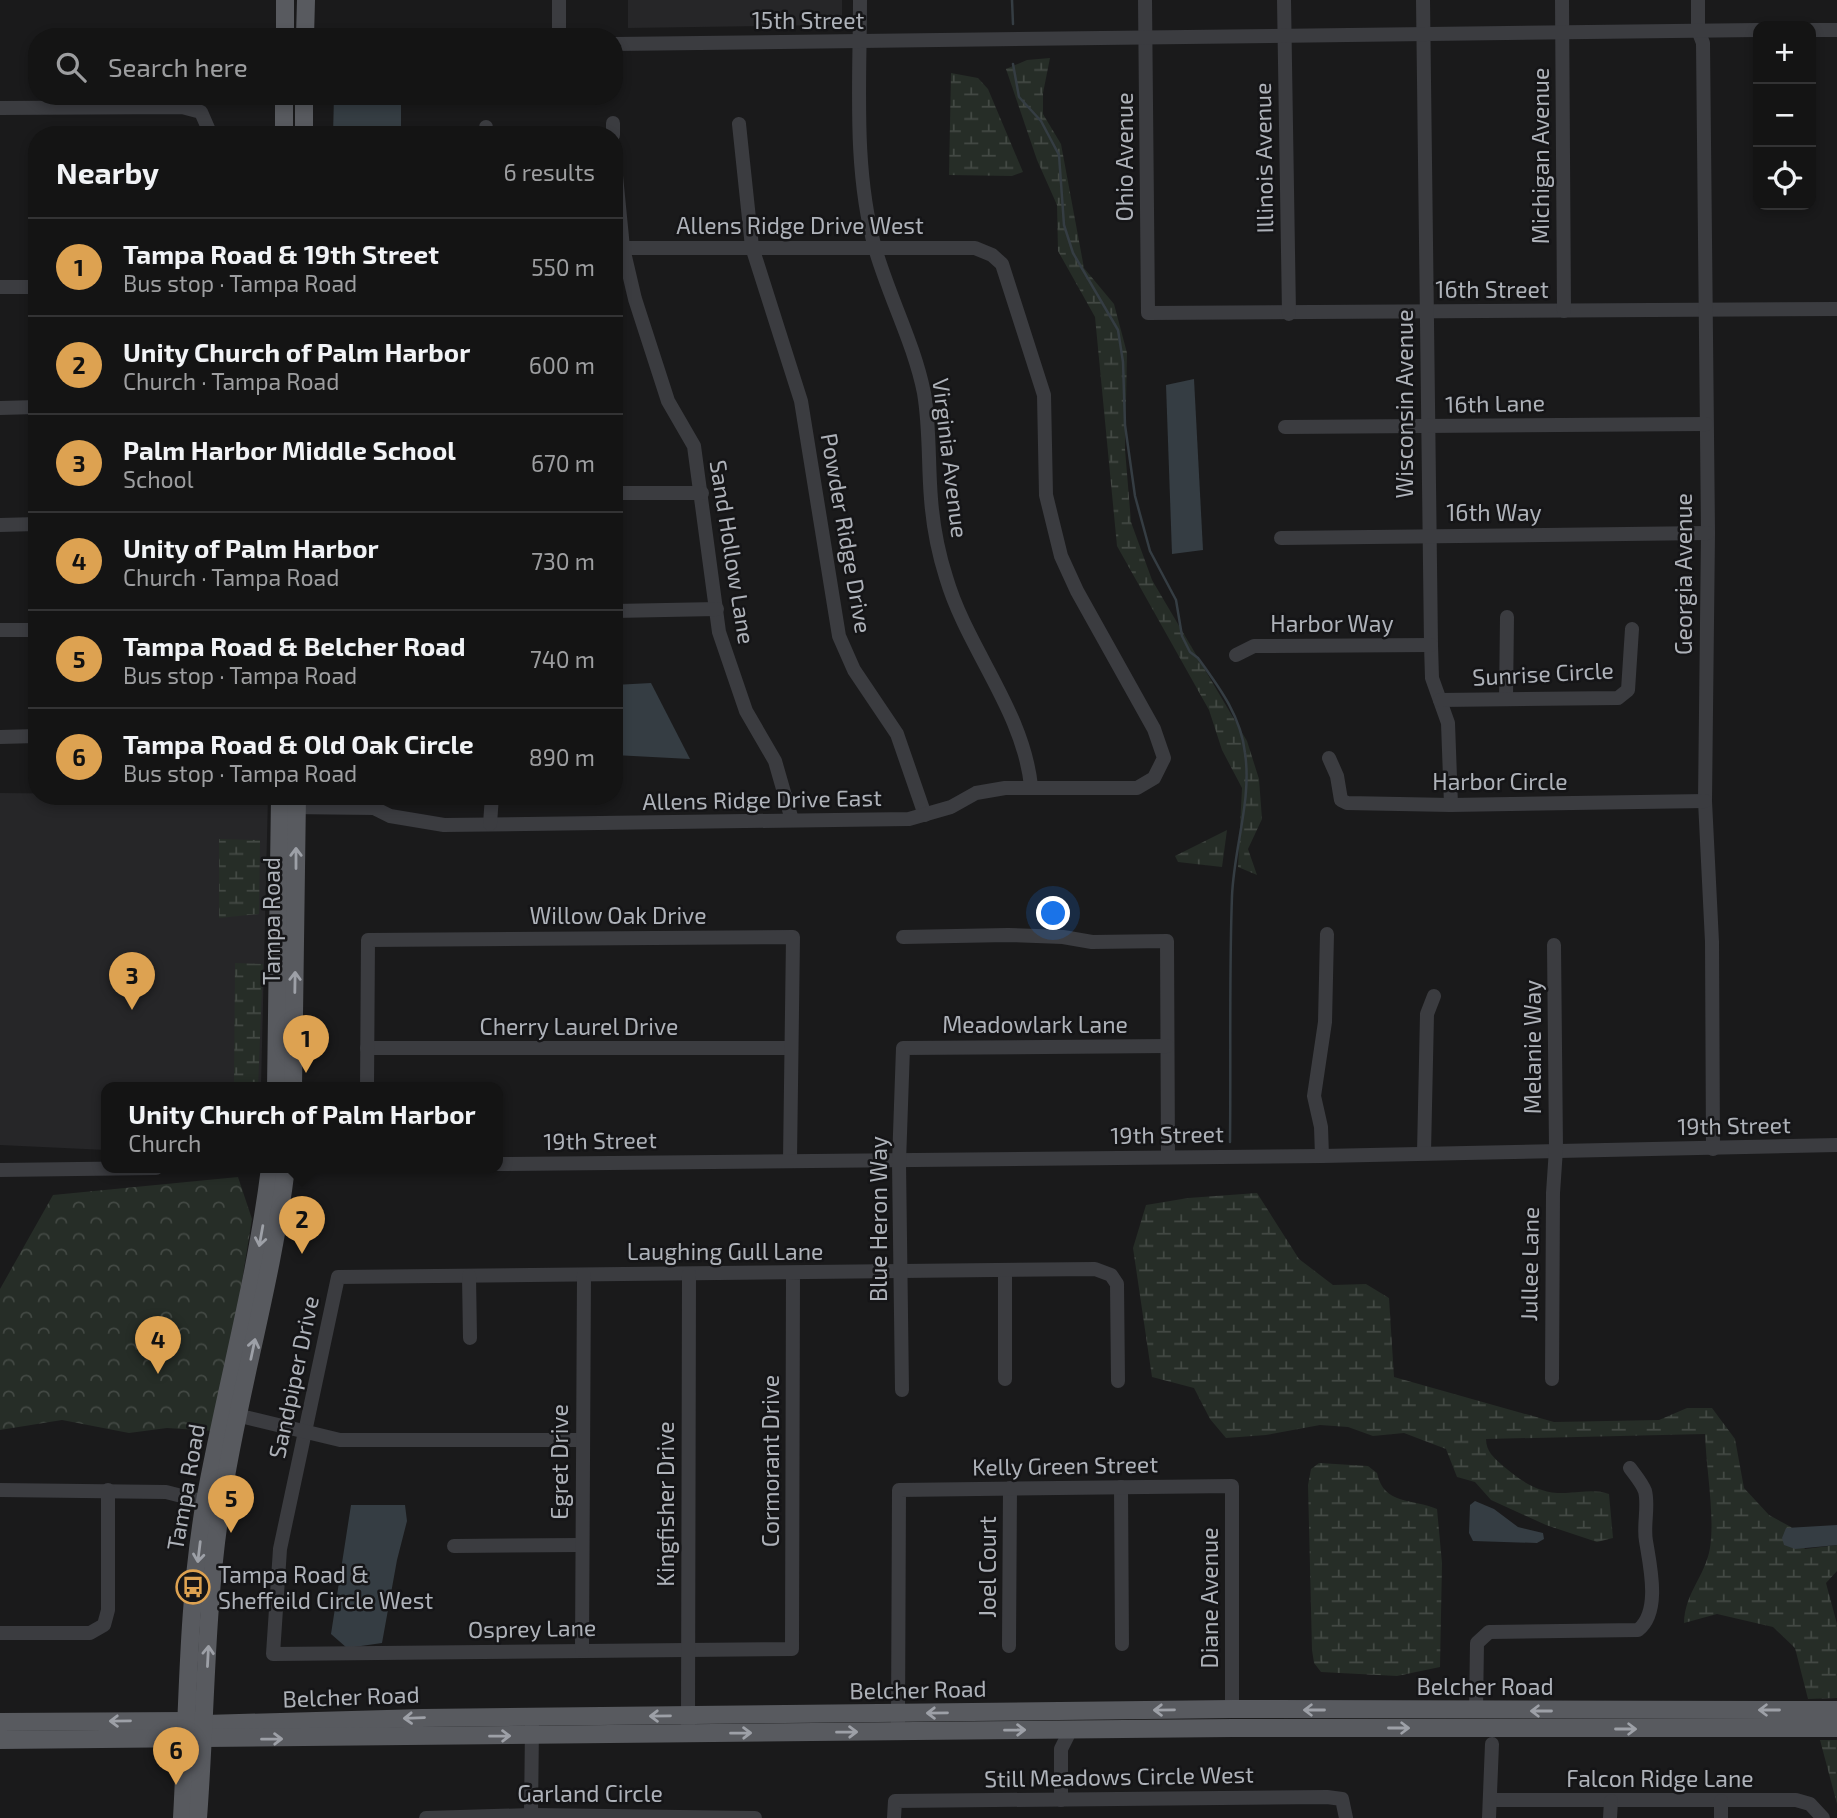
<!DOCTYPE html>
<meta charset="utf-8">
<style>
body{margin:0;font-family:"Exo 2",sans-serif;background:#212122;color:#f1f3f6}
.controls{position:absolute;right:21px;top:21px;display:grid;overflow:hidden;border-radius:14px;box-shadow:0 4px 10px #0003}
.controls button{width:63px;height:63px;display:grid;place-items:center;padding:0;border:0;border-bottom:2px solid #333334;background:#141414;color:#f1f3f6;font:35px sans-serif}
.you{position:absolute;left:1054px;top:914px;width:24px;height:24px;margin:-18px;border:5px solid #fff;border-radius:50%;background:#1a73e8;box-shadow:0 0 0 10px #1a73e833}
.badge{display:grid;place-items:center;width:46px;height:46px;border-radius:50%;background:#dda251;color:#111;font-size:23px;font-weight:700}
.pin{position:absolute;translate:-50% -58px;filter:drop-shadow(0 2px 4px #0008)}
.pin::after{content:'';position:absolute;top:37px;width:24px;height:21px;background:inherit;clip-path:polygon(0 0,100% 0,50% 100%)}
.popup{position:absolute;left:101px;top:1082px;width:402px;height:91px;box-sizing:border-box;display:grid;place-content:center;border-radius:14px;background:#141414;filter:drop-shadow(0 2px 5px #0005);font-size:23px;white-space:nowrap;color:#9d9ea0}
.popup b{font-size:26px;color:#f1f3f6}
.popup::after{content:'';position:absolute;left:50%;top:100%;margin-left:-14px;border:14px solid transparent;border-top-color:#141414}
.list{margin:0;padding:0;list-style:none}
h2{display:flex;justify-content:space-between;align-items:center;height:91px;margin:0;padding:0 28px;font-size:30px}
h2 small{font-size:23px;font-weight:400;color:#9d9ea0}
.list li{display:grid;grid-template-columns:46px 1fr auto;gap:21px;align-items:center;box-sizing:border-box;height:98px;padding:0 28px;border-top:2px solid #333334}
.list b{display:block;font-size:26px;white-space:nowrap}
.list p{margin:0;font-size:23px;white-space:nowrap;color:#9d9ea0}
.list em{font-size:23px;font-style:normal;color:#9d9ea0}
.icon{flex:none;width:38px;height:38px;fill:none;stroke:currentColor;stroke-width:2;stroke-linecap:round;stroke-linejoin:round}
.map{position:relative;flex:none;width:1837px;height:1818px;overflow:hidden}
.search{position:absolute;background:#141414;box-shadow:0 4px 10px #0003;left:28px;top:28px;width:595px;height:77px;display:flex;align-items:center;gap:18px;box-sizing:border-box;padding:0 24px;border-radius:28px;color:#9d9ea0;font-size:26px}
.panel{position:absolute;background:#141414;box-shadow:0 4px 10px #0003;left:28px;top:126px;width:595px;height:679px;border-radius:28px}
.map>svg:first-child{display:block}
</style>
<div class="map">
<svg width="1837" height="1818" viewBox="0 0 1837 1818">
<defs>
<pattern id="forest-crowns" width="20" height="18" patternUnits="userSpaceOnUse" patternTransform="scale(1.75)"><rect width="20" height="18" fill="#262d27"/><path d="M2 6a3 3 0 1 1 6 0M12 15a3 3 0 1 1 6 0" fill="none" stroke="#434944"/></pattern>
<pattern id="wetland-marsh" width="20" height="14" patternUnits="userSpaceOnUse" patternTransform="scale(1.75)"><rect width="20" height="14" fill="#262d27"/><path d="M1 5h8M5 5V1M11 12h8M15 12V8" fill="none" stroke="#434944"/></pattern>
</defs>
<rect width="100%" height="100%" fill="#1a1a1b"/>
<g fill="#262628">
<polygon points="628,0 842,0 842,25 628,28"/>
<polygon points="0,793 268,796 261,1088 106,1088 106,1150 0,1145"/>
</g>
<polygon fill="url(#forest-crowns)" points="238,1177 252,1219 231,1349 214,1431 167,1428 129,1433 62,1420 0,1430 0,1289 53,1195"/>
<g fill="url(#wetland-marsh)">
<polygon points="1050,58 1043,93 1043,114 1061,144 1084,268 1114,304 1127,353 1125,449 1131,522 1152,580 1247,741 1259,779 1262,819 1248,849 1257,875 1238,867 1242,788 1222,750 1209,710 1117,546 1095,317 1058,251 1057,205 1037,160 1006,69 1027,60"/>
<polygon points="951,73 978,78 988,89 1023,172 1012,176 949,175"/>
<polygon points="1227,830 1222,867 1178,862 1175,856"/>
<polygon points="219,839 260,840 259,914 219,918"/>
<polygon points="235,963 263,964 258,1088 234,1088"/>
<path d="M1257,1193L1299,1259L1333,1285L1366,1284L1389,1298L1394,1377L1554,1422L1659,1420L1687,1408H1712L1735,1439L1744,1488L1769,1515L1791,1527L1805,1549L1837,1545V1571L1826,1583L1837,1624V1698L1808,1699L1795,1648L1773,1627L1717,1614L1684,1623C1685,1592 1705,1577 1710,1548C1715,1515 1706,1468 1705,1434L1486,1439C1486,1451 1494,1458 1502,1465C1522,1482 1539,1494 1566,1493C1581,1492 1596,1489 1609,1494L1613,1538L1597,1542L1546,1525L1491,1500L1475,1482L1457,1477L1446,1449L1404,1433L1373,1436L1348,1427L1320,1425L1266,1435L1226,1438L1210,1419L1194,1388L1152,1377L1133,1248L1146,1205L1188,1198Z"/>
<path d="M1319,1463L1368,1466L1377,1473C1384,1506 1413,1498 1437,1509L1442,1563L1440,1667L1397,1676L1321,1672L1314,1663L1312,1650L1308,1485L1311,1469Z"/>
<polygon points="1820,1740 1837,1740 1837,1804"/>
</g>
<g fill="#353d43">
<polygon points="334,96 401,96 401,135 333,135"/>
<polygon points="1194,379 1203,550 1172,554 1166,385"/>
<polygon points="651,683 690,759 614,755 614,685"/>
<polygon points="1475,1501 1494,1509 1518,1527 1543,1533 1544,1539 1537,1543 1473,1541 1469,1533 1470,1505"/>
<polygon points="351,1505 405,1505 407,1521 397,1560 382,1643 347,1648 331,1634"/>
<polygon points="1837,1525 1837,1545 1795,1549 1784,1545 1782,1538 1786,1528"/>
</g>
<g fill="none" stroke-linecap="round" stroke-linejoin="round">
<g stroke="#353d43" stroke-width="2.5">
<polyline points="1012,0 1013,24"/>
<path d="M1013,64L1019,97L1041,121L1059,155L1064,225L1073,253L1118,330L1123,362L1125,425L1135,496L1150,551L1176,600L1182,636L1190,652L1198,658C1219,687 1241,716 1245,753C1252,800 1234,847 1232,896C1229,977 1231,1060 1230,1142"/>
</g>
<g stroke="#3b3c40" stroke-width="14">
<path d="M860,0C860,82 853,168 875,248C889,297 914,343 924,393C930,428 928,463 931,499C933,525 938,552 946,577C967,649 1023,710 1031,786"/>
<polyline points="1145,0 1148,313 1837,309"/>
<polyline points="1284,0 1289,314"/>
<polyline points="1423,0 1431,645 1432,678 1448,723 1451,805"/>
<polyline points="1562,0 1564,311"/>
<polyline points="1698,0 1698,30 1703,43 1708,533 1705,801 1712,942 1713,1149"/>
<polyline points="1811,30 1837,30"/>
<polyline points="559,37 559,0"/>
<polyline points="614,44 1758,30"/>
<polyline points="0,108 182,107 201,112 211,135"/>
<polyline points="613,123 613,135"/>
<polyline points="739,124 752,247 801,401 839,636 854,670 897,734 925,815"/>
<polyline points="486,127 486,135"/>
<polyline points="614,155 623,248 635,299 668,401 694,446 719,632 746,711 775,761 792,820"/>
<polyline points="0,287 37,287"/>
<polyline points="0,408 37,407"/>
<polyline points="1285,427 1706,424"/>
<polyline points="614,493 702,493"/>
<polyline points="0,525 37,524"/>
<polyline points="1281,538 1708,533"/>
<polyline points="614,611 717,609"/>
<polyline points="0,630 37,630"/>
<polyline points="1236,655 1254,646 1431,645"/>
<polyline points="1506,699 1507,617"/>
<polyline points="1440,700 1618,698 1628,690 1632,629"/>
<polyline points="0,737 37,736"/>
<polyline points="1329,758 1337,776 1341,800 1347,803 1451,805 1705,801"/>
<polyline points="289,807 374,808 390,816 444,825 909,819 951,807 976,793 1005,788 1137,788 1154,778 1164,758 1154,729 1077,591 1061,556 1046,495 1044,395 1002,264 992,255 975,248 614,248"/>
<polyline points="490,824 492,796"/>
<polyline points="903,937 1008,935 1063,937 1092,942 1167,941 1168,1156"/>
<polyline points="367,1048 791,1048"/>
<polyline points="367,1088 368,940 793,937 790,1160"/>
<polyline points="1424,1153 1427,1014 1434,996"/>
<polyline points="1322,1156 1321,1127 1314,1096 1325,1022 1327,934"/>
<polyline points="498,1164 1322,1156 1837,1145"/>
<polyline points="0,1170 156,1168"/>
<polyline points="1005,1270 1005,1379"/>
<polyline points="793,1273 792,1649 273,1654 280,1549 338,1277 1095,1269 1111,1275 1117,1284 1118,1381"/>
<polyline points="469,1276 470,1338"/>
<polyline points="1552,1379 1553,1193 1556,1149 1554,945"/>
<polyline points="902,1390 899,1162 903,1048 1167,1046"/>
<polyline points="228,1413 340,1440 581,1440"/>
<polyline points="1121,1487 1122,1644"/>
<polyline points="0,1490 166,1492 213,1504"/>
<polyline points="454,1546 581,1545"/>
<polyline points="0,1633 90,1633 104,1625 108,1610 108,1490"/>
<polyline points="1009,1646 1010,1488"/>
<polyline points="582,1650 584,1275"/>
<path d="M1476,1710L1477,1643L1489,1632L1638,1630C1661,1612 1650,1566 1646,1541C1643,1526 1649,1506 1645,1491C1642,1483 1635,1475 1630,1468"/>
<polyline points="898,1723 899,1490 1232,1486 1232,1709"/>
<polyline points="688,1724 689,1274"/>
<polyline points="1061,1800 1061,1749 1071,1729"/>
<polyline points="1490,1800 1796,1800 1810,1804 1823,1818"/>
<polyline points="531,1815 532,1726"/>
<polyline points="426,1818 531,1815 755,1818"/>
<polyline points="894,1818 895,1801 1327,1797 1342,1799 1346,1818"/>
<polyline points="1489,1818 1492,1744"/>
<polyline points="1610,1818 1611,1801"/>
<polyline points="1721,1818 1721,1801"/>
</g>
<g stroke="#585a5f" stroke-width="18">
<polyline points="285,0 285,37"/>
<polyline points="305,37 306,0"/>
<polyline points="284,135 284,96"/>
<polyline points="304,135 304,96"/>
<polyline points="276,1088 280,796"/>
<polyline points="293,1088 297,796"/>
<polyline points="0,1722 188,1721 205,1724 422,1718 1232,1709 1837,1710"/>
<polyline points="0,1740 1232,1728 1837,1728"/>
<path d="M182,1818C188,1713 187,1605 205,1501C225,1390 256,1281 270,1168"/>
<path d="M198,1818C206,1714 205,1609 221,1506C238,1393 272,1283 286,1168"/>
</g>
</g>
<defs><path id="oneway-shaft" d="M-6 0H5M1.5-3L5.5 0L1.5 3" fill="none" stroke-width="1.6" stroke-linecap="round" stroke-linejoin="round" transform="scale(1.75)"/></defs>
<g stroke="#9da0a7">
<use href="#oneway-shaft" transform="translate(296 858) rotate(-90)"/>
<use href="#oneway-shaft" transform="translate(295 982) rotate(-89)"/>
<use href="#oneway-shaft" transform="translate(261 1236) rotate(100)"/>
<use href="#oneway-shaft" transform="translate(253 1349) rotate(-78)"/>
<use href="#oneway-shaft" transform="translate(199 1552) rotate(97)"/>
<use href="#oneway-shaft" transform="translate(208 1656) rotate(-87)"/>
<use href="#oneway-shaft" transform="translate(1164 1710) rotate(179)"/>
<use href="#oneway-shaft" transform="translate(1314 1710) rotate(-180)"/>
<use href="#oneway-shaft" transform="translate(1769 1710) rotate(180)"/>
<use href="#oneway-shaft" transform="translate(1541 1711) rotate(-180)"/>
<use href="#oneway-shaft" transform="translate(937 1713) rotate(179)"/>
<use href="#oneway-shaft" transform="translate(660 1716) rotate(179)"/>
<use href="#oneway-shaft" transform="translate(414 1718) rotate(178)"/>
<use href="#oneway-shaft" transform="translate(120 1721) rotate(179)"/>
<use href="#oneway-shaft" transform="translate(1399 1728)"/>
<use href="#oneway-shaft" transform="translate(1626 1729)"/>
<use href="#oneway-shaft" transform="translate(1015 1730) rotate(-1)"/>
<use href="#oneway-shaft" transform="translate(847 1732) rotate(-1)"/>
<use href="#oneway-shaft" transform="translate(741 1733) rotate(-1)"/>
<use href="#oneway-shaft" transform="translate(500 1736) rotate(-1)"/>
<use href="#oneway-shaft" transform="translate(272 1739) rotate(-1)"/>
</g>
<defs>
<symbol id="bus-ring" viewBox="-11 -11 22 22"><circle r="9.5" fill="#151517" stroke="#dda251" stroke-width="1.5"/><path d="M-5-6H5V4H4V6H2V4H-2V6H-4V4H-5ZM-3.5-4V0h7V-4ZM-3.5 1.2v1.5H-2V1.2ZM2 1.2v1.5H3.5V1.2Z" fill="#dda251"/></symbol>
</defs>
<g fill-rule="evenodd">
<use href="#bus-ring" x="174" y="1568" width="38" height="38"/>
</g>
<g text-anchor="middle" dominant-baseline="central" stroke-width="5" stroke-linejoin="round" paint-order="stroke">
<g font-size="23" fill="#aeb2b9" stroke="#151517">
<text x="808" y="20">15th Street</text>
<text transform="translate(1540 156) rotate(-90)">Michigan Avenue</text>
<text transform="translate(1124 157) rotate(-90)">Ohio Avenue</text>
<text transform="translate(1263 158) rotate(-91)">Illinois Avenue</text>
<text x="800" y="225">Allens Ridge Drive West</text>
<text x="1492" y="289">16th Street</text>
<text transform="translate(1495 403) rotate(-1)">16th Lane</text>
<text transform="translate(1404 404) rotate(-90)">Wisconsin Avenue</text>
<text transform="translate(951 458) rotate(83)">Virginia Avenue</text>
<text x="1494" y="512">16th Way</text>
<text transform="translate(847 533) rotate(80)">Powder Ridge Drive</text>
<text transform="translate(733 552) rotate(81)">Sand Hollow Lane</text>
<text transform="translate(1683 574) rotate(-90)">Georgia Avenue</text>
<text x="1332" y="623">Harbor Way</text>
<text transform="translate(1543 673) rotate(-3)">Sunrise Circle</text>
<text x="1500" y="781">Harbor Circle</text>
<text transform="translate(762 799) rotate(-1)">Allens Ridge Drive East</text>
<text x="618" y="915">Willow Oak Drive</text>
<text transform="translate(271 921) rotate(-90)">Tampa Road</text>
<text x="1035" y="1024">Meadowlark Lane</text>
<text x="579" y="1026">Cherry Laurel Drive</text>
<text transform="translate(1532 1047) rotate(-90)">Melanie Way</text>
<text transform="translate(1734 1125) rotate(-1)">19th Street</text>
<text transform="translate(1167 1134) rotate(-1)">19th Street</text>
<text transform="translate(600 1140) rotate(-1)">19th Street</text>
<text transform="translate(878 1219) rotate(-90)">Blue Heron Way</text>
<text x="725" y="1251">Laughing Gull Lane</text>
<text transform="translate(1529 1264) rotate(-89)">Jullee Lane</text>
<text transform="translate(293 1377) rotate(-78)">Sandpiper Drive</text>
<text transform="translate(770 1461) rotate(-90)">Cormorant Drive</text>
<text transform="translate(559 1462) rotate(-90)">Egret Drive</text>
<text transform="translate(1065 1465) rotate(-1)">Kelly Green Street</text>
<text transform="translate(185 1487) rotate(-80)">Tampa Road</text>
<text transform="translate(665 1504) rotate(-90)">Kingfisher Drive</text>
<text transform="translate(987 1567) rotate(-90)">Joel Court</text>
<text transform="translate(1209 1598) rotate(-90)">Diane Avenue</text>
<text transform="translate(532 1628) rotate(-1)">Osprey Lane</text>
<text x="1485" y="1686">Belcher Road</text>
<text transform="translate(918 1689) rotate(-1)">Belcher Road</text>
<text transform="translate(351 1696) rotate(-2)">Belcher Road</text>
<text transform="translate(1119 1776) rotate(-1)">Still Meadows Circle West</text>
<text x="1660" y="1778">Falcon Ridge Lane</text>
<text x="590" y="1793">Garland Circle</text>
</g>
<g font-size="23" fill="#aeb2b9" stroke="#151517" text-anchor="start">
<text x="218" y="1574">Tampa Road &amp;<tspan x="218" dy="26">Sheffeild Circle West</tspan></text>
</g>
</g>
</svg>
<div class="controls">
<button>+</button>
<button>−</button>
<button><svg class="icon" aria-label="locate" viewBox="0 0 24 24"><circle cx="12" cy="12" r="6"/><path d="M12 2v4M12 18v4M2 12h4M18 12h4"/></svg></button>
</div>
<div class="you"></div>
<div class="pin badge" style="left:306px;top:1073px">1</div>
<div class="pin badge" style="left:302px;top:1254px">2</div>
<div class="popup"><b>Unity Church of Palm Harbor</b>Church</div>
<div class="pin badge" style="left:132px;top:1010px">3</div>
<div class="pin badge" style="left:158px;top:1374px">4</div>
<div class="pin badge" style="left:231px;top:1533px">5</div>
<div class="pin badge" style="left:176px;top:1785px">6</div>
<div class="search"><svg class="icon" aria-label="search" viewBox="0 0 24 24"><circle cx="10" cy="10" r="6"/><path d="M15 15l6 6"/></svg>Search here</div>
<section class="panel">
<h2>Nearby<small>6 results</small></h2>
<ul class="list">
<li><span class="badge">1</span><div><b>Tampa Road &amp; 19th Street</b><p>Bus stop · Tampa Road</p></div><em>550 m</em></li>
<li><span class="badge">2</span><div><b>Unity Church of Palm Harbor</b><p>Church · Tampa Road</p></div><em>600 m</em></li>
<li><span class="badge">3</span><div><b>Palm Harbor Middle School</b><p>School</p></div><em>670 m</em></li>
<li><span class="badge">4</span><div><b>Unity of Palm Harbor</b><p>Church · Tampa Road</p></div><em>730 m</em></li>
<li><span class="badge">5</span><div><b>Tampa Road &amp; Belcher Road</b><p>Bus stop · Tampa Road</p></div><em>740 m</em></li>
<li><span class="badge">6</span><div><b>Tampa Road &amp; Old Oak Circle</b><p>Bus stop · Tampa Road</p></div><em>890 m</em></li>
</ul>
</section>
</div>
